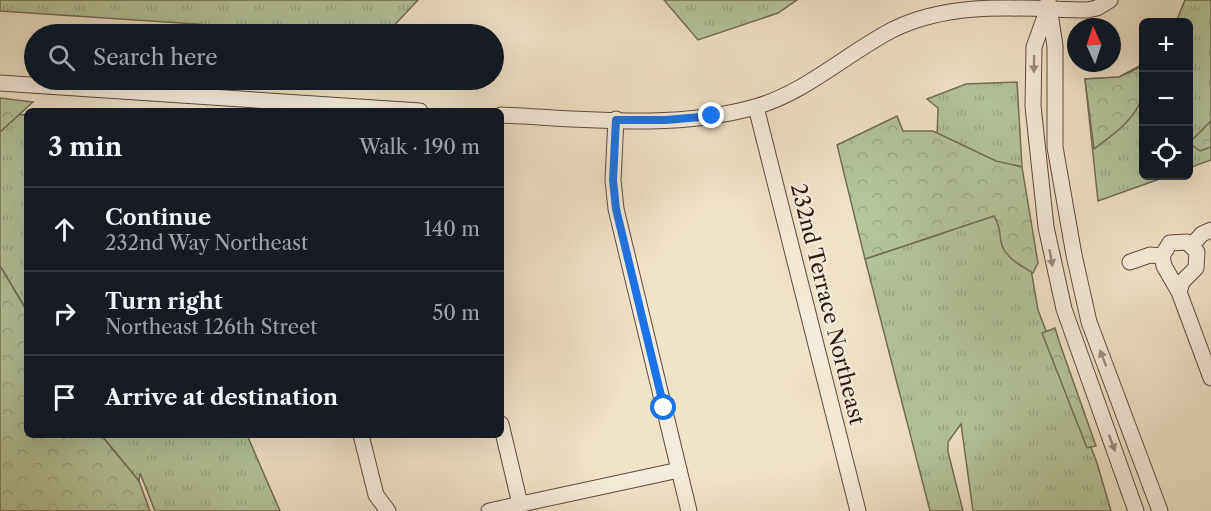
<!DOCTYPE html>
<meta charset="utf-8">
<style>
body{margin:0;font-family:"Libre Caslon Text",serif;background:#20242c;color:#f1f3f6}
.controls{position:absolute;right:18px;top:18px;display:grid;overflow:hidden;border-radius:9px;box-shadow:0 6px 24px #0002}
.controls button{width:54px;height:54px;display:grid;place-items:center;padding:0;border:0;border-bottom:2px solid #363941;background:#171b24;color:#f1f3f6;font:30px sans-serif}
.compass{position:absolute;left:1067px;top:18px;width:54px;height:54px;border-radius:50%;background:#171b24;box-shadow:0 6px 24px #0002;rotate:357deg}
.stop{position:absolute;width:18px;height:18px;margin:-14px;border:4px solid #1a73e8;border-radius:50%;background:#fff}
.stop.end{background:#1a73e8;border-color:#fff;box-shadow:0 2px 6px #0008}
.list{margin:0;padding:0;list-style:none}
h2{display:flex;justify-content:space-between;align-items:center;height:78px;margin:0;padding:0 24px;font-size:26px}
h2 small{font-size:20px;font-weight:400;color:#9ea1a6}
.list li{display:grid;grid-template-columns:39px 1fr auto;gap:18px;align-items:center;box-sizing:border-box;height:84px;padding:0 24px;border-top:2px solid #363941}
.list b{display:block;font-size:22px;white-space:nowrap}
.list p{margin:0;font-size:20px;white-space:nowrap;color:#9ea1a6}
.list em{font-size:20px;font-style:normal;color:#9ea1a6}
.icon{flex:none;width:33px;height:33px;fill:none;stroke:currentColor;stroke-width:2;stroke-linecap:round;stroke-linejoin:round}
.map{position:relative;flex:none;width:1211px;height:511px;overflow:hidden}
.search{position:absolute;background:#171b24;box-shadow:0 6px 24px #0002;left:24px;top:24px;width:480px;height:66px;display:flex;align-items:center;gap:15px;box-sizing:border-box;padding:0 21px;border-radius:33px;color:#9ea1a6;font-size:22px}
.panel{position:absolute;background:#171b24;box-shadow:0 6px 24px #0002;left:24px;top:108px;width:480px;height:330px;border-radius:9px}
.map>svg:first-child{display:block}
</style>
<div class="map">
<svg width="1211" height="511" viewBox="0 0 1211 511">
<defs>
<pattern id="grass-tufts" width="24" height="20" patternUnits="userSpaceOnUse" patternTransform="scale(1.5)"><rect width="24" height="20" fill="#b4c59a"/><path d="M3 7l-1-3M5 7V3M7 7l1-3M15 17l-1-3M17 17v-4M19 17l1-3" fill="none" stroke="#9ba884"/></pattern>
<pattern id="forest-crowns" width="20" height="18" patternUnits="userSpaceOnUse" patternTransform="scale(1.5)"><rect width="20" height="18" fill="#b4c59a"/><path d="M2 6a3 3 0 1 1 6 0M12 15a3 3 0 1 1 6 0" fill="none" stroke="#9ba884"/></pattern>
</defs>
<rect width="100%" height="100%" fill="#f0e4c7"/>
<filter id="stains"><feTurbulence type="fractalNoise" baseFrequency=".00333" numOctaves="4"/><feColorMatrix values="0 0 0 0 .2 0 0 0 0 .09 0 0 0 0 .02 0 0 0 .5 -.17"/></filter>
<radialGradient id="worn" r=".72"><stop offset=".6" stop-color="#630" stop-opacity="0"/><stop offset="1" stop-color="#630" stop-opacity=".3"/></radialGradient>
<g fill="url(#grass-tufts)" stroke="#716e54" stroke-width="1.5">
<polygon points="0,0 418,0 386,34 347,34 0,11"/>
<polygon points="664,0 797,0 778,13 698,40"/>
<polygon points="1185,0 1211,0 1211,160 1189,168 1188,22 1176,22"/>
<polygon points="1143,64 1144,176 1168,176 1098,201 1085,79 1119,77"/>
<polygon points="1017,82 1022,167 1013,165 1038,310 1097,463 1111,511 973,511 961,424 948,442 948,452 963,511 930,511 865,259 944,233 936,167 938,108 927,99 966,84"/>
<polygon points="0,113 27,115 27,311 0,266"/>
<polygon points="101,435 247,435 280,511 155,511 140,473 139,481"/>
</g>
<g fill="url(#forest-crowns)" stroke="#716e54" stroke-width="1.5">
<path d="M1140,67C1155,105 1121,129 1094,149L1085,79L1119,77Z"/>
<polygon points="0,98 33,102 0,132"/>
<path d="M897,116L903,131H933L996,161L1022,167L1038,263L1033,273C1022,266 1009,260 1003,248C998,238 1003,231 994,216L865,259L837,145Z"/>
<polygon points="1211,121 1211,147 1200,151 1189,143"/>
<polygon points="0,266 27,311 27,435 101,435 139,481 150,511 0,511"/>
<polygon points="1055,328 1060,344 1096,446 1087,448 1042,333"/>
</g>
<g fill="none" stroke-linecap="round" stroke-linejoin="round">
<defs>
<g id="minor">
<polyline points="1048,0 1055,46 1055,147 1074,255 1089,322 1160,511"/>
<polyline points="1048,8 1034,47 1033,106 1046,227 1064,309 1136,511"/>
<polyline points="0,83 420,111"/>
<polyline points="756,107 858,511"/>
<path d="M501,115C584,119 674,130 755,107C807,92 847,53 894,29C955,0 1021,9 1087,10L1097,8L1110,0"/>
<polyline points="616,119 613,180 616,209 689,511"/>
<polyline points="1192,245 1202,234 1211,230"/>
<polyline points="1130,262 1150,255 1162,256"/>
<polyline points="1179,292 1182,282 1196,268 1197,252 1187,242 1170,243 1162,256 1164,266 1179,292 1211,378"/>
<polyline points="501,424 520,504"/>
<polyline points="361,435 376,495 388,511"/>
<polyline points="489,511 679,470"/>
</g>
</defs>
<use href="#minor" stroke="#5e4a3c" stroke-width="17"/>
<use href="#minor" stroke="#f5eddb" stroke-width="15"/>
</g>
<defs><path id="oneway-solid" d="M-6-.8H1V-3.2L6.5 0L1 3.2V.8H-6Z" transform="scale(1.5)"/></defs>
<g fill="#9b8d7f">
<use href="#oneway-solid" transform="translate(1034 64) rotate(91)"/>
<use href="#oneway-solid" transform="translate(1051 258) rotate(80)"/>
<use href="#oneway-solid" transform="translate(1103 358) rotate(-111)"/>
<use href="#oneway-solid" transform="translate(1112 443) rotate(70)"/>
</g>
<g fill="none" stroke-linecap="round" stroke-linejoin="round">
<polyline stroke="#1a73e8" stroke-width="8" points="664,408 616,209 613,180 616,120 666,120 712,116"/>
</g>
<g text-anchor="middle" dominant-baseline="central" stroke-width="4.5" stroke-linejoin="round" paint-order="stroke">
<g font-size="21" fill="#2e170e" stroke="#f5eddb">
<text transform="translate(828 304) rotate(76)">232nd Terrace Northeast</text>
</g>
</g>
<rect width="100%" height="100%" filter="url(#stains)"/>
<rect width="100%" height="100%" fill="url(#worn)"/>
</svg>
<div class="controls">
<button>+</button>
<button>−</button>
<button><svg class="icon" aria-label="locate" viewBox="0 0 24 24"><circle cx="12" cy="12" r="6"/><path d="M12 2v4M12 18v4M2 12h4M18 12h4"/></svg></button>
</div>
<svg class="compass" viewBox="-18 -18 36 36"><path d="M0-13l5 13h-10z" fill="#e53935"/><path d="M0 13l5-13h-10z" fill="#9ea1a6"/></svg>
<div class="stop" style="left:664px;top:408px"></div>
<div class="stop end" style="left:712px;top:116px"></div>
<div class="search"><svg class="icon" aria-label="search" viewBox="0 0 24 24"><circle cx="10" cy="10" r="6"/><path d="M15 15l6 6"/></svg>Search here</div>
<section class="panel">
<h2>3 min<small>Walk · 190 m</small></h2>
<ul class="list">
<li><svg class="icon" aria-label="ahead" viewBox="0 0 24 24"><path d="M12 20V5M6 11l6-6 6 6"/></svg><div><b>Continue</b><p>232nd Way Northeast</p></div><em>140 m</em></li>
<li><svg class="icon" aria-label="right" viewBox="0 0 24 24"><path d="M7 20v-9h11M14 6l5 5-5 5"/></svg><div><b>Turn right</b><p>Northeast 126th Street</p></div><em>50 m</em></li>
<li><svg class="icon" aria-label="arrive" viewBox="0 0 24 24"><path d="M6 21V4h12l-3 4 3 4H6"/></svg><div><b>Arrive at destination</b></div></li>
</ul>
</section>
</div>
